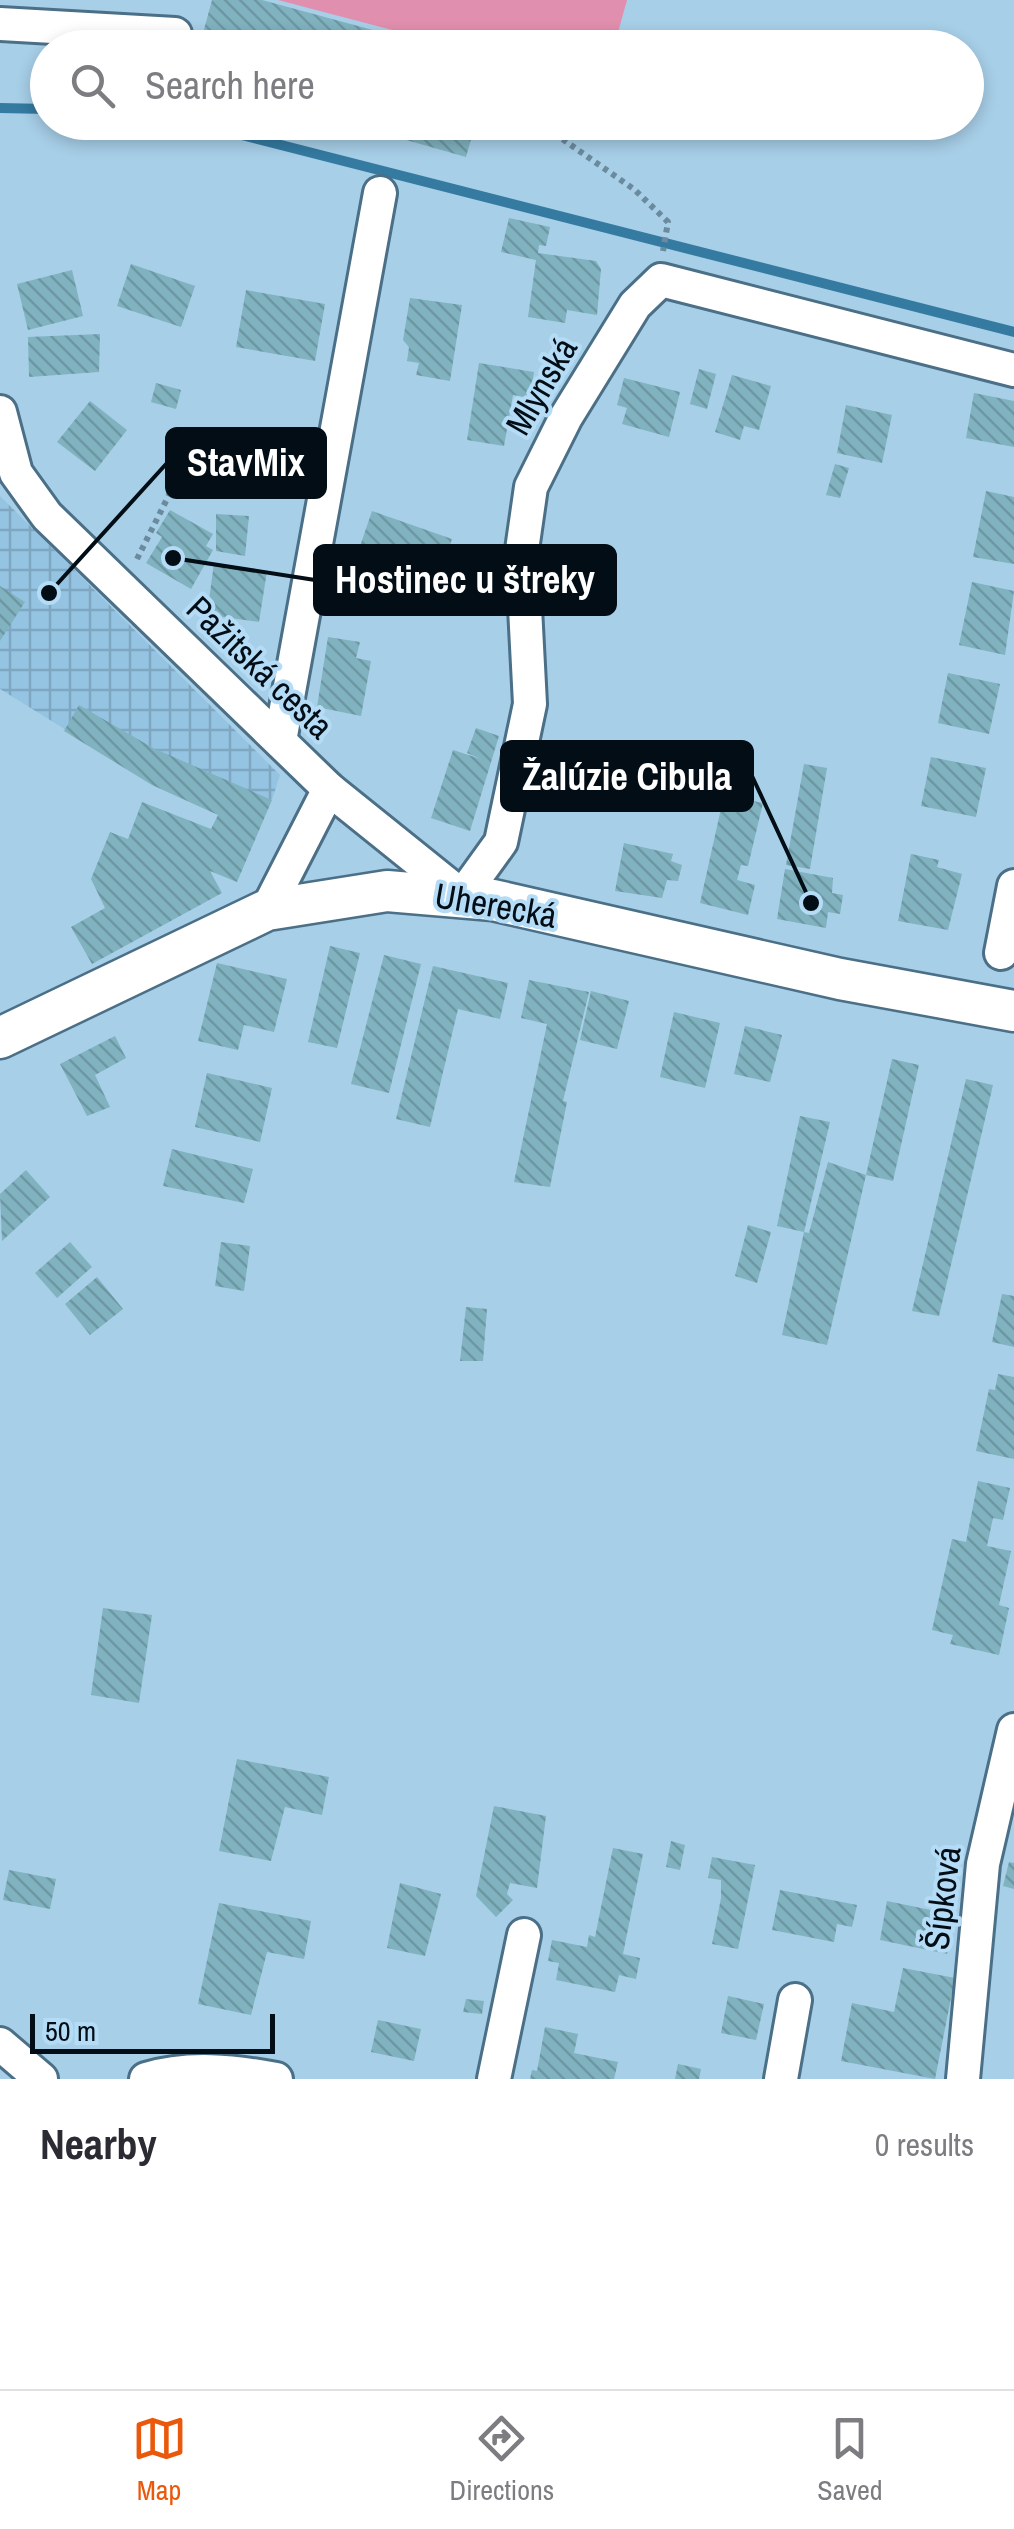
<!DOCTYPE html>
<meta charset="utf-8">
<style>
body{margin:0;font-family:"Archivo Narrow",sans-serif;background:#f7f7f7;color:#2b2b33}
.scale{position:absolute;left:30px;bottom:25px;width:245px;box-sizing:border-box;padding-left:10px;border:5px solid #020d16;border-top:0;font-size:28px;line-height:35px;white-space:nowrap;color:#020d16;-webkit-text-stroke:8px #b4dcf6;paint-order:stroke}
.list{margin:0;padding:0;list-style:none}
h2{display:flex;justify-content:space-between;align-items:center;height:130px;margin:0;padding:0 40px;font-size:42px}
h2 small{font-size:32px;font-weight:400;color:#7c7c81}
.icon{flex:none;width:55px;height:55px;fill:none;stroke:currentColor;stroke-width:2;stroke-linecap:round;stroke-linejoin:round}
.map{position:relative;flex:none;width:1014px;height:2079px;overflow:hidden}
.search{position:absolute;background:#fff;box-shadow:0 5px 15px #0003;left:30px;right:30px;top:30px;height:110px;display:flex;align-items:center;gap:25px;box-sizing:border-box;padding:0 35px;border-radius:55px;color:#7c7c81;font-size:38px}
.sheet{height:310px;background:#fff}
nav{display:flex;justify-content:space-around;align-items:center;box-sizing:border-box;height:140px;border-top:2px solid #e1e1e2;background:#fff;font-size:28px;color:#7c7c81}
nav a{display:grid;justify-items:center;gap:5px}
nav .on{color:#ea580c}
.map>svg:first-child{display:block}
</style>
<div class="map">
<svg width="1014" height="2079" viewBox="0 0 1014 2079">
<defs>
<pattern id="industrial-grid" width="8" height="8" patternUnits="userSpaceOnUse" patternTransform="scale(2.5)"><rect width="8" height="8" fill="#95c4e2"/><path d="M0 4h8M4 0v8" fill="none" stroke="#7fa7c1"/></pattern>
<pattern id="building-back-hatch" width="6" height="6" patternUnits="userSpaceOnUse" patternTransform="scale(2.5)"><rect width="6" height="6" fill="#80b2bf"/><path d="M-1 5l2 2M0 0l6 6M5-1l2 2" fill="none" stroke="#6d98a3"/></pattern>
</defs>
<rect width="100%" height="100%" fill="#a7cfe8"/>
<polygon fill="url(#industrial-grid)" points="0,496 280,775 272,800 137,774 0,689"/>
<polygon fill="#e18fae" points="278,0 627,0 614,47 457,47"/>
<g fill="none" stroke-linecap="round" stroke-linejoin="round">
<g stroke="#347aa1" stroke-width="10">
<polyline points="0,108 48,109"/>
<polyline points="191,122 1014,332"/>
</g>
</g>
<g fill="url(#building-back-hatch)">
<polygon points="212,0 262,0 439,48 199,48"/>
<polygon points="343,122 476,122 466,157"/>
<polygon points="509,218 550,227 546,246 539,245 538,253 596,261 601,269 597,315 567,310 565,323 528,317 536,260 501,252"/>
<polygon points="131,264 195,286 181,327 117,306"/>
<polygon points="72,270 83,316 28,330 17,284"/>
<polygon points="246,290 325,304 315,361 236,347"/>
<polygon points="410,298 462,305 450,381 416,375 419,363 407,361 409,347 403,340"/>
<polygon points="100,334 99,372 29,377 28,337"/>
<polygon points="479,363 534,372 530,398 513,395 504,446 467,440"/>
<polygon points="699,369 716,374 707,409 690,404"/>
<polygon points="732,375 771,386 759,430 744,426 740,440 715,432"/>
<polygon points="624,378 680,392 669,437 622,424 627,408 617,405"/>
<polygon points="156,383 181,390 176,409 151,402"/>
<polygon points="974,393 1014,401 1014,447 966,438"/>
<polygon points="90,401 127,430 95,471 57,442"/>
<polygon points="846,405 892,415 882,463 837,453"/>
<polygon points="835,464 849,468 840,498 826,495"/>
<polygon points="986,491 1014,497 1014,564 973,557"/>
<polygon points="170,510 213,534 206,546 213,550 191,589 146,563 162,537 156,533"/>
<polygon points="372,511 452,539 437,586 412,577 410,585 355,561"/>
<polygon points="216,514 249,516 245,556 216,551"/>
<polygon points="214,563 267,571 259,622 207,615"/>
<polygon points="972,582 1014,591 1005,655 959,645"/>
<polygon points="0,586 25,602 0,641"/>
<polygon points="328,637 360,642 356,658 371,661 361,716 317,707"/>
<polygon points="948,673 1000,684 989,734 938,723"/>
<polygon points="79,705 153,748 272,800 237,882 210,871 222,893 92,964 71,927 105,908 91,879 110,832 128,839 142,802 211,829 218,815 152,785 64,731"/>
<polygon points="476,728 499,736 470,831 431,818 453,750 481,759 467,753"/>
<polygon points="931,757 986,768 976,817 921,806"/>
<polygon points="804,764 827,768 810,869 786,865"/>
<polygon points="724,795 763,803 748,866 741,865 737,880 755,885 748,915 700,903"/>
<polygon points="624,843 673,854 671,861 682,865 678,881 667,880 662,898 615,891"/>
<polygon points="911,854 939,860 937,867 962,874 948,930 898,921"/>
<polygon points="785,869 833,878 832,893 843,895 840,914 828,912 826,928 777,919"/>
<polygon points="330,946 360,953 337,1048 308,1042"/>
<polygon points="384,955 421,964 389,1093 351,1084"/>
<polygon points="217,963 287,979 274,1032 244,1025 238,1050 198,1041"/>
<polygon points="433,966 508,983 500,1019 458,1009 430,1127 396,1119"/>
<polygon points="529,980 589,992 563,1101 567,1102 550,1187 514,1182 547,1024 521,1018"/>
<polygon points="591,991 629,1001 617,1049 580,1040"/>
<polygon points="674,1012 720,1023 705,1088 660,1077"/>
<polygon points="745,1026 782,1035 770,1082 734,1074"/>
<polygon points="115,1036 126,1058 95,1075 110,1107 87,1116 60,1064"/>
<polygon points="892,1059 919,1065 893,1181 866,1175"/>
<polygon points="207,1073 272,1088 260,1142 195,1127"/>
<polygon points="966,1079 993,1085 939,1316 912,1311"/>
<polygon points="800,1116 830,1122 804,1232 777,1226"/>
<polygon points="172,1149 253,1169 244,1203 163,1186"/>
<polygon points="828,1162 866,1175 827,1345 782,1335 804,1232 809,1233"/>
<polygon points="26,1170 50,1197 2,1241 0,1194"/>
<polygon points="748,1225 771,1232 757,1283 735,1276"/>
<polygon points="70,1242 92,1267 57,1298 35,1273"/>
<polygon points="221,1242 250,1246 244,1291 215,1286"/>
<polygon points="97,1277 123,1309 90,1335 65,1304"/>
<polygon points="1002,1294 1014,1296 1014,1347 992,1342"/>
<polygon points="466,1307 487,1309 483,1361 460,1361"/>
<polygon points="998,1374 1014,1377 1014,1459 976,1451 989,1389 995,1390"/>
<polygon points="978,1481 1010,1488 1003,1520 993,1518 987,1546 1011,1551 999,1605 1009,1608 999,1655 950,1644 953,1635 932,1630 952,1539 966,1542"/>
<polygon points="103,1608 152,1615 139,1703 91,1695"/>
<polygon points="237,1759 329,1777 322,1815 285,1807 271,1861 219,1851"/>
<polygon points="494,1806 546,1816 537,1888 510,1883 507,1894 513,1900 496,1917 476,1896"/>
<polygon points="671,1841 685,1845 680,1870 666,1867"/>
<polygon points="613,1848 643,1854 623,1954 640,1958 636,1979 619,1975 615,1992 556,1980 559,1963 548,1961 552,1940 587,1947 589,1935 595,1937"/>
<polygon points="712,1857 755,1865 738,1949 712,1944 721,1898 721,1880 708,1878"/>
<polygon points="1009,1862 1014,1863 1014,1889 1003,1886"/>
<polygon points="9,1870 56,1879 50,1909 3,1900"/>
<polygon points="400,1883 441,1894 425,1956 387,1948"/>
<polygon points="780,1890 857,1905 852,1927 837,1924 834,1942 772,1930"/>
<polygon points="887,1901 955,1915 947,1954 880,1940"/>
<polygon points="219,1903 311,1921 304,1959 267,1952 251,2015 198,2004"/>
<polygon points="903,1968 955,1978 935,2079 841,2061 852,2003 894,2012"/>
<polygon points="728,1996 764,2004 756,2040 721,2033"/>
<polygon points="466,1999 484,2001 482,2014 463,2012"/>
<polygon points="378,2020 421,2029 414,2061 371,2052"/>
<polygon points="545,2027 578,2034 574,2053 618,2062 614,2079 530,2079 532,2070 537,2071"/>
<polygon points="678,2064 701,2069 699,2079 675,2079"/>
</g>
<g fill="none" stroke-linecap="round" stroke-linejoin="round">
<defs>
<g id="minor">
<polyline points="0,24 175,34"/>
<polyline points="0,412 16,473 47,516 329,789 462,896 501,842 530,704 522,550 531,487 566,417 635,305 661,280 1014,370"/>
<polyline points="280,741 380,193"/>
<polyline points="267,910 329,789"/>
<polyline points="1001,953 1014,886"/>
<polyline points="0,2044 41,2079"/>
<path d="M146,2079C189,2066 233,2071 276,2079"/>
<polyline points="494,2079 524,1935"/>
<polyline points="781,2079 795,2000"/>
<polyline points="963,2079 983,1864 1014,1730"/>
</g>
<polyline id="major" points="0,1038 267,910 387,891 493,900 840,979 1014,1011"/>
</defs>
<use href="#minor" stroke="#4a6f86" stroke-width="38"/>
<use href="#major" stroke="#4a6f86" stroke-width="45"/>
<g stroke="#6c8a9d" stroke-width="6" stroke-dasharray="5 5" stroke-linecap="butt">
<polyline points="538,122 635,190 668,222 663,251"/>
<polyline points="137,559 177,479"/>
</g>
<use href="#minor" stroke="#fff" stroke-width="32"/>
<use href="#major" stroke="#fff" stroke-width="40"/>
</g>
<g text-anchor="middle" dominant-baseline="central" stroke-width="8" stroke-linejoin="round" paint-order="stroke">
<g font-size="35" fill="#020d16" stroke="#b4dcf6">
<text transform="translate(541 386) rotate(-60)">Mlynská</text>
<text transform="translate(260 667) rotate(44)">Pažitská cesta</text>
<text transform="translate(496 905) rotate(10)">Uherecká</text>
<text transform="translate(942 1898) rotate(-83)">Šípková</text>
</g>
</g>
<path fill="none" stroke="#020d16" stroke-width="4" d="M49 593L167 463M173 558L315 580M811 903L752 776"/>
<g fill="#020d16" stroke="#b4dcf6" stroke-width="4">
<circle cx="49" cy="593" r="10"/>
<circle cx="173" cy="558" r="10"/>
<circle cx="811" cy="903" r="10"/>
</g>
<g fill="#020d16" stroke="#020d16" stroke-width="4">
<rect x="167" y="429" width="158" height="68" rx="10"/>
<rect x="315" y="546" width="300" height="68" rx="10"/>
<rect x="502" y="742" width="250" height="68" rx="10"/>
</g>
<g font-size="38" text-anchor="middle" font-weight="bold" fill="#fff">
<text x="246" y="476">StavMix</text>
<text x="465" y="593">Hostinec u štreky</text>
<text x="627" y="790">Žalúzie Cibula</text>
</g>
</svg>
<div class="scale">50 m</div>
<div class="search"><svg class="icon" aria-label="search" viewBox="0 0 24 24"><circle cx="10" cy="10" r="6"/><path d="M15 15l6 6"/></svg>Search here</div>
</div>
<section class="sheet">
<h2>Nearby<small>0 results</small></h2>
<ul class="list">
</ul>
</section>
<nav>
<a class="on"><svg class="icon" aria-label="map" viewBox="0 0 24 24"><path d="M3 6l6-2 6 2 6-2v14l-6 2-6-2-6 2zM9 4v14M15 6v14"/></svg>Map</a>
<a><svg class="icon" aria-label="directions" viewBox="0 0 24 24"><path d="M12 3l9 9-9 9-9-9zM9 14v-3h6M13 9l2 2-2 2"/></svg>Directions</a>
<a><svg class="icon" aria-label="saved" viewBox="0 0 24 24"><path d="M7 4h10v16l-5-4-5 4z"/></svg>Saved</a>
</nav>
